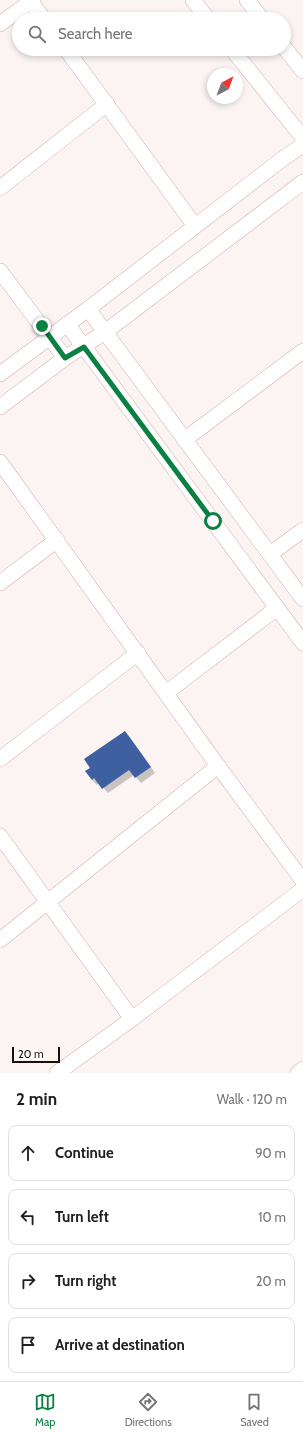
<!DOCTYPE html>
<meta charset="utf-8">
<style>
body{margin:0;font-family:Cabin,sans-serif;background:#f6f6f6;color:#202124}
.compass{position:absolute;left:207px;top:68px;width:36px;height:36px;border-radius:50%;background:#fff;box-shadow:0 2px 6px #0003;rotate:41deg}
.scale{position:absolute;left:12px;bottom:10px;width:48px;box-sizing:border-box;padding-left:4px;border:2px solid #1a0e0c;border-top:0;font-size:11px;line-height:14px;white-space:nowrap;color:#1a0e0c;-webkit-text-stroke:3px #fff;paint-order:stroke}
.stop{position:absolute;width:12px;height:12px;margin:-9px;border:3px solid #0b8043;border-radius:50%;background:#fff}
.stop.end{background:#0b8043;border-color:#fff;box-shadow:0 1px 4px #0008}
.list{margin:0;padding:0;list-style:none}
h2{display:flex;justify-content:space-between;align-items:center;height:52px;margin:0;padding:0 16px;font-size:17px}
h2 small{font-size:13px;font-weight:400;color:#757577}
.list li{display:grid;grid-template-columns:26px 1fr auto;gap:12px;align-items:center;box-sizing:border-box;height:56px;margin:0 8px 8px;padding:0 8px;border:1px solid #e0e0e0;border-radius:8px}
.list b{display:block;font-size:15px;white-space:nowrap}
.list em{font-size:13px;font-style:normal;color:#757577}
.icon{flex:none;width:22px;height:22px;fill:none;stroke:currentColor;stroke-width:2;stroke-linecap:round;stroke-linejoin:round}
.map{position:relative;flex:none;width:303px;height:1073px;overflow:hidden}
.search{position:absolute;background:#fff;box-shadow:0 2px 6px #0003;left:12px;right:12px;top:12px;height:44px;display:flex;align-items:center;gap:10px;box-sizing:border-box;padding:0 14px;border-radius:22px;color:#757577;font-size:15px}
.sheet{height:308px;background:#fff}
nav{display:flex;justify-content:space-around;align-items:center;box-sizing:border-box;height:56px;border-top:1px solid #e0e0e0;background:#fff;font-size:11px;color:#757577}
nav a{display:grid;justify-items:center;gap:2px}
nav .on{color:#0b8043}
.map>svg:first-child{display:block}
</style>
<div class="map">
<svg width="303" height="1073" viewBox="0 0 303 1073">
<rect width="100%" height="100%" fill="#fbf4f2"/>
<polygon fill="#0003" points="125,732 130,737 155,773 141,783 134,775 108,793 99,783 97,785 92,780 92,768"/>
<polygon fill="#3e60a1" points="125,731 151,767 135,778 129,770 102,789 94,778 92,780 85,771 90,768 84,759"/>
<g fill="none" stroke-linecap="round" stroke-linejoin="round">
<defs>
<g id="minor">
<polyline points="193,0 208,19"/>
<polyline points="247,0 262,19"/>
<polyline points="31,2 44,19"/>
<polyline points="0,24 33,0"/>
<polyline points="284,47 303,71"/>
<polyline points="66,49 195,226"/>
<polyline points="232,49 303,138"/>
<polyline points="0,188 107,104"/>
<polyline points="0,271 65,358"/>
<polyline points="88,309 303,599"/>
<polyline points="67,324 303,643"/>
<polyline points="0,374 88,309 281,160 303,145"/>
<polyline points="0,407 65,358 105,332 303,182"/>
<polyline points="184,440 303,351"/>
<polyline points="0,462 218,766 303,881"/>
<polyline points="270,554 303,530"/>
<polyline points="0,583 57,540"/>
<polyline points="166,693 277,608"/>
<polyline points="0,759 138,653"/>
<polyline points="0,836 132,1019"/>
<polyline points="0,940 218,766"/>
<polyline points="57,1073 132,1019 303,889"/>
<polyline points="298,1073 303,1069"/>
</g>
</defs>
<use href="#minor" stroke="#d1b0a9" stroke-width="16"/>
<use href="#minor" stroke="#fff" stroke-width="15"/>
</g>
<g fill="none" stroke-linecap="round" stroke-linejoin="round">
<polyline stroke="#0b8043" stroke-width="5" points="42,326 65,358 84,347 213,521"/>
</g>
</svg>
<svg class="compass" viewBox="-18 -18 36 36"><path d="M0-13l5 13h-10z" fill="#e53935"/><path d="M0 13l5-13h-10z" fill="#757577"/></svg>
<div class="scale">20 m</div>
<div class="stop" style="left:213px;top:521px"></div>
<div class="stop end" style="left:42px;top:326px"></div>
<div class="search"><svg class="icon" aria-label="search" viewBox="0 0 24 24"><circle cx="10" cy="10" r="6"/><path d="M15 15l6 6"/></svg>Search here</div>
</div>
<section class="sheet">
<h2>2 min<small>Walk · 120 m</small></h2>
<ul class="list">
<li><svg class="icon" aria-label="ahead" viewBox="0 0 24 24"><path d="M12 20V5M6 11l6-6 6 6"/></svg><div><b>Continue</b></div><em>90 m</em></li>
<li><svg class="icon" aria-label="left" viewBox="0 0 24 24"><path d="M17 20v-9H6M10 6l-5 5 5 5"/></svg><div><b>Turn left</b></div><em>10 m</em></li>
<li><svg class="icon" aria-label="right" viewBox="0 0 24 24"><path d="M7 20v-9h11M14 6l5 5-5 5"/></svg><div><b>Turn right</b></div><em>20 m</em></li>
<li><svg class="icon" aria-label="arrive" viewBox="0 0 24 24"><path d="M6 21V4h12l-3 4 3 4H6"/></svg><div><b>Arrive at destination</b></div></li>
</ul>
</section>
<nav>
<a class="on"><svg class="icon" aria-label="map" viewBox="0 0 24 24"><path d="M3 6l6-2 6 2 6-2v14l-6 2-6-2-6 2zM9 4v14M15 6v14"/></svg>Map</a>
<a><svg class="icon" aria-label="directions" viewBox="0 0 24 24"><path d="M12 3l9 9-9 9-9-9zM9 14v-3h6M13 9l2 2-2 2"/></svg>Directions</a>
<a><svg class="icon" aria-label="saved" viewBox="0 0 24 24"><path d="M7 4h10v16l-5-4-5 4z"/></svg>Saved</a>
</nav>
